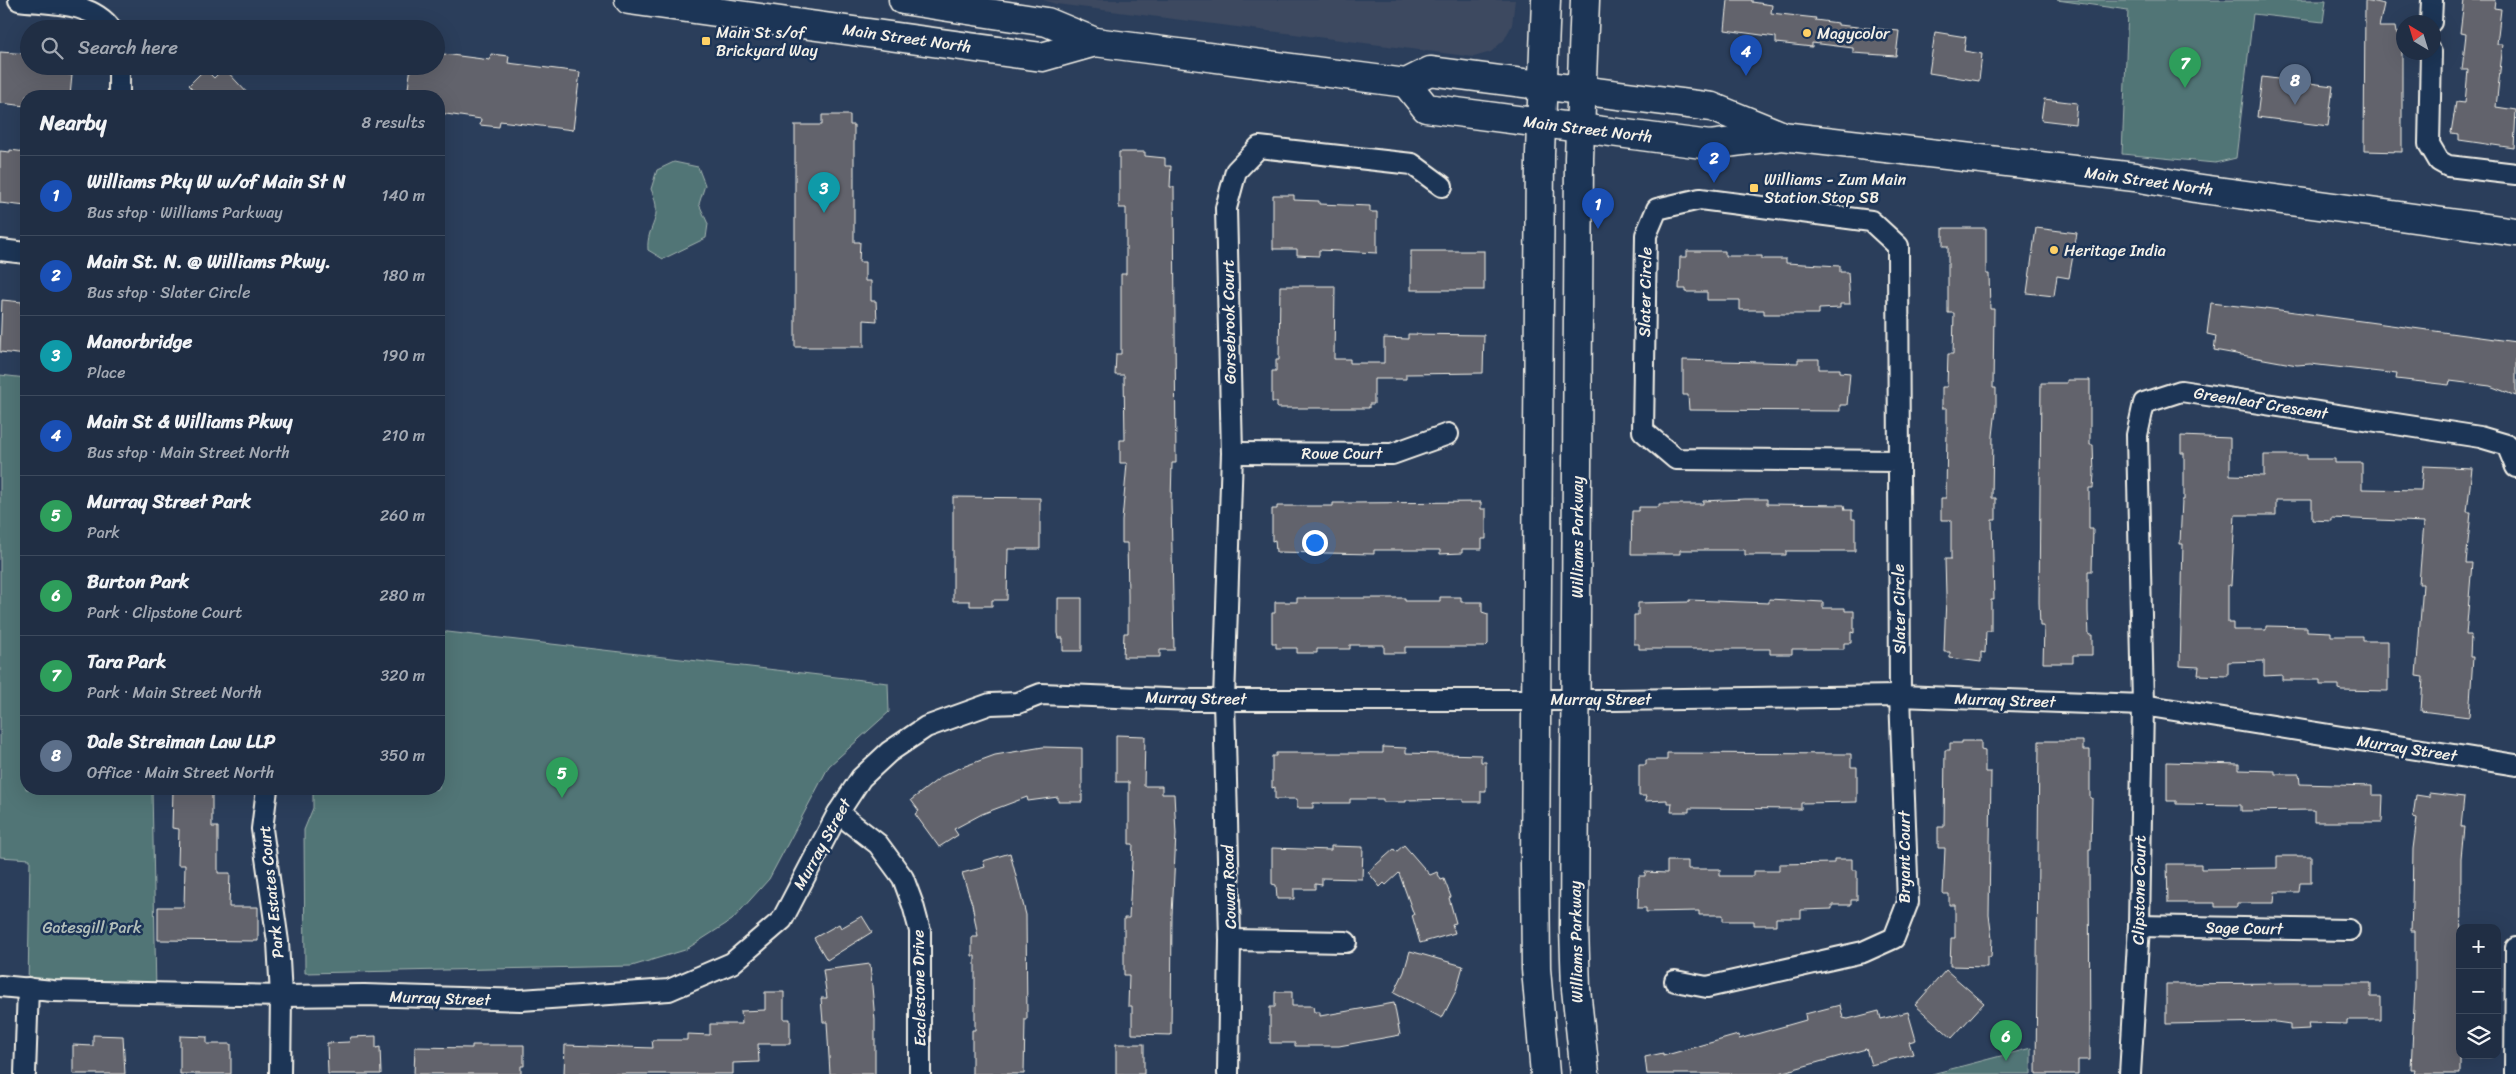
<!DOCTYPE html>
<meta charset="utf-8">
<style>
body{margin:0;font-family:Sriracha,sans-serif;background:#2d3a4f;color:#f1f3f6}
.controls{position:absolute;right:15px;bottom:15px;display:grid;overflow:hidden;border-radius:10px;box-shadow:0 5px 20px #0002}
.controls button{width:45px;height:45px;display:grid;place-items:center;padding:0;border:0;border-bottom:1px solid #3d4a5d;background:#202e44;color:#f1f3f6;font:25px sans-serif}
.compass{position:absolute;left:2396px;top:15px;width:45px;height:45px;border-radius:50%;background:#202e44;box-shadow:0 5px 20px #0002;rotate:322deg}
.you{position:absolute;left:1314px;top:542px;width:18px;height:18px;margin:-12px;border:4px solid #fff;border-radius:50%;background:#1a73e8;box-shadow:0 0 0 8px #1a73e833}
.badge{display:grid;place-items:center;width:32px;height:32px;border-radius:50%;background:#ffd166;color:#fff;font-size:16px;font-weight:700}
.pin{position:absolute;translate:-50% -41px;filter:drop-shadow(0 1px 2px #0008)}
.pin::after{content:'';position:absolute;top:26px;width:18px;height:15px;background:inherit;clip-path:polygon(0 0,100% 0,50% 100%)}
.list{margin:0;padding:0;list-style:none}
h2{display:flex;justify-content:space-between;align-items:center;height:65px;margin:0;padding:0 20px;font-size:21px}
h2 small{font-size:16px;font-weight:400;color:#a2a8b2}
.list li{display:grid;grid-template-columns:32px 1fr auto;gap:15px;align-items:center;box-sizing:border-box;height:80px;padding:0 20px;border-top:1px solid #3d4a5d}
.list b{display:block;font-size:19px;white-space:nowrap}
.list p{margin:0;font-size:16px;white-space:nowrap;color:#a2a8b2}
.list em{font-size:16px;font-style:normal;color:#a2a8b2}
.icon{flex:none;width:28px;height:28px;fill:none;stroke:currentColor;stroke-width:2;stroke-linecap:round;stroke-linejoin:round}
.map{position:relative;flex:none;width:2516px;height:1074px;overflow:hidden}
.search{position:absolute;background:#202e44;box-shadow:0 5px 20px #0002;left:20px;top:20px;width:425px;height:55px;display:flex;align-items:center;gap:12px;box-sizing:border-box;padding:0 18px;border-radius:28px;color:#a2a8b2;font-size:19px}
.panel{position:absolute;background:#202e44;box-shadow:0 5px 20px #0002;left:20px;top:90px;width:425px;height:705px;border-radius:20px}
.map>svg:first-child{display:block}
</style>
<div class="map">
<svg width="2516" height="1074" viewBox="0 0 2516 1074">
<rect width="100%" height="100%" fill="#2b3e5b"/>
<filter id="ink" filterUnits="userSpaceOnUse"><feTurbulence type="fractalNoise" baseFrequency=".02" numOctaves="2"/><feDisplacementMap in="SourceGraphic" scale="10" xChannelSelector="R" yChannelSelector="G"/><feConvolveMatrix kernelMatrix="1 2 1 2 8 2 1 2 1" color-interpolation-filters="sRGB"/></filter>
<g filter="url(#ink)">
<polygon fill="#3c4960" points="1043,0 1515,0 1512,25 1504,40 1491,52 1474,57 1056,4"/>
<g fill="#517576" stroke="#a2b3af">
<polygon points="2057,0 2326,0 2323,22 2253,14 2236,158 2215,163 2204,162 2122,154 2128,10"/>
<path d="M674,162L698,167L705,185L699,204L708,224L706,238L663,259L648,250C646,224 665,221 651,189L657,170Z"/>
<polygon points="0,375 26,378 26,789 152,789 156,992 28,988 30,859 0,857"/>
<polygon points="439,631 888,683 889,712 829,766 769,879 732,920 685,950 632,966 305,973 304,830 313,808 313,789 439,789"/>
<polygon points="2031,1048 2031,1074 1932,1074"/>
</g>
<g fill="#62646c" stroke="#f4f1e8">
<polygon points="1728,0 1752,0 1752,2 1772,5 1771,13 1816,18 1815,20 1838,23 1838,25 1899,31 1896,56 1853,53 1853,48 1812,43 1812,47 1776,43 1776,37 1725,30"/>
<polygon points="2365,0 2384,4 2379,27 2395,27 2396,33 2402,33 2402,152 2364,151"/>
<polygon points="2464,0 2495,0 2494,8 2501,9 2497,44 2503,44 2496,107 2516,110 2514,148 2459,140 2459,134 2451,133 2456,102 2465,103 2468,70 2462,70 2466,34 2460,33"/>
<polygon points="1935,32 1966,37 1964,51 1982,54 1979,81 1929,73"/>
<polygon points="0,52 29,54 29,66 63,66 62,74 72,75 70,96 26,96 26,106 0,103"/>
<polygon points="436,53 490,60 491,54 509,56 508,63 580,72 573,130 500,121 499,127 480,125 481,119 439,113 439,96 407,96 411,66 436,66"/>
<polygon points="224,68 250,96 199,96 189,85 205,69 214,78"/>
<polygon points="2262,77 2333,86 2328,126 2257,117"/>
<polygon points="2044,99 2077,103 2075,124 2041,120"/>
<polygon points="822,115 850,115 850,125 854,125 854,242 860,242 859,262 865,262 865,281 871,281 871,301 876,301 877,321 864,320 864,347 795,347 795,125 822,125"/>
<polygon points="10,150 26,152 26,206 0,203 0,151 10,152"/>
<polygon points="1119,152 1145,152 1145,156 1165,158 1165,166 1171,166 1170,187 1174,187 1176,463 1172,463 1171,501 1174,650 1160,650 1160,657 1123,657 1124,633 1128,633 1128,595 1127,543 1122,543 1122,521 1127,463 1120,463 1120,440 1125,440 1124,375 1115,375 1116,354 1121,354 1121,274 1126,274 1126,208 1119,208"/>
<polygon points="1273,195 1294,195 1294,200 1319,201 1319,204 1370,206 1370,212 1377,212 1377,253 1319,250 1319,256 1297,255 1297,249 1273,249"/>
<polygon points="1943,228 1986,228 1986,274 1989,274 1990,309 1994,309 1993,388 1996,388 1996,409 1993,436 1992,498 1996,498 1996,520 1992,520 1994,600 1991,600 1991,631 1986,631 1985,653 1981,652 1981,662 1950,658 1950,652 1944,652 1946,595 1945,559 1951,559 1951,520 1941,520 1941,498 1946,498 1947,428 1947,408 1942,408 1942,387 1947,387 1948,354 1953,354 1954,313 1948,313 1948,246 1943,246"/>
<polygon points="2036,228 2077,233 2069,278 2057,276 2054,296 2027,293"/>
<rect x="1411" y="251" width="73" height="39"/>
<polygon points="1687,251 1725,251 1725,256 1762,256 1762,259 1786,259 1786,263 1840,266 1840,272 1848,272 1850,304 1840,304 1840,308 1819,309 1819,314 1764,314 1764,310 1740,310 1740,300 1707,300 1707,292 1686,292 1686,289 1679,289 1680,257 1687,257"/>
<polygon points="1280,286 1335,286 1334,359 1350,359 1350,363 1384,363 1384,338 1408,339 1408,334 1484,335 1483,373 1406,374 1406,379 1374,379 1374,404 1369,404 1369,408 1277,408 1277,402 1272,402 1272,371 1276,371 1276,360 1279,360"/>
<polygon points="2,300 22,302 21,316 26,316 26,355 0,352"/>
<polygon points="2211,303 2265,309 2265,308 2516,342 2516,396 2490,386 2450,381 2449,385 2396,379 2397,374 2310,364 2297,365 2214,350 2216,336 2207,334"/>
<polygon points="1798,359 1819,359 1819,369 1840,369 1840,372 1850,373 1847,405 1840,405 1840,411 1689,410 1688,395 1683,395 1683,360 1798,363"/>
<polygon points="2067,380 2090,380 2090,445 2093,445 2094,474 2093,488 2089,488 2089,529 2093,529 2092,571 2088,571 2088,612 2089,635 2092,635 2092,655 2073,655 2073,663 2043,663 2044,626 2040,626 2039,602 2041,383 2067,383"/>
<polygon points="2181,436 2230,438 2230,475 2264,476 2264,455 2307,455 2307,459 2335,459 2335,463 2362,463 2362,489 2421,490 2423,466 2472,468 2467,512 2471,512 2466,563 2472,563 2466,635 2471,635 2470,657 2473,657 2469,717 2421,711 2423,677 2416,676 2423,584 2419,584 2424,522 2332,518 2332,521 2312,520 2312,500 2276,500 2276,515 2235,515 2231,585 2228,585 2228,623 2233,623 2233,630 2266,630 2266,626 2307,627 2307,631 2331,632 2331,636 2363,636 2363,641 2388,641 2388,691 2341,690 2338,689 2338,685 2320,685 2320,680 2282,680 2282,675 2264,676 2264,661 2228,662 2228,676 2198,675 2199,667 2180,666 2183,544 2180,544 2182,500 2184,500 2184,453 2181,453"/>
<polygon points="953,497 1040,498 1040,549 1008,549 1007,600 992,600 992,606 970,606 970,601 953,601"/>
<polygon points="1745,499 1767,499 1767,504 1844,505 1845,510 1852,510 1852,519 1855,519 1855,551 1786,551 1786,555 1745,555 1745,550 1680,550 1680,554 1631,554 1632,511 1639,511 1639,507 1659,507 1659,504 1703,504 1703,501"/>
<polygon points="1481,502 1481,509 1486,509 1486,539 1482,539 1482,549 1462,549 1462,553 1440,554 1440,550 1374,550 1374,554 1276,552 1275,540 1272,541 1272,509 1277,509 1277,506 1333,506 1333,503 1350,503"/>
<polygon points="1440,597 1461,597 1461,602 1482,602 1482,612 1488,614 1488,644 1485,647 1405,647 1405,653 1384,653 1384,645 1350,645 1350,649 1317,649 1317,653 1297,653 1297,648 1276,648 1276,643 1272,643 1272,613 1275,613 1275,602 1297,602 1297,598 1405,598 1405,601 1440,601"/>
<polygon points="1058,598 1082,598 1082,651 1063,651 1063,638 1059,638 1058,633"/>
<polygon points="1769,599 1823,602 1823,608 1845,608 1845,611 1854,611 1854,633 1851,632 1851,643 1844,643 1844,649 1792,649 1792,654 1770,654 1770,649 1639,649 1639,644 1634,644 1634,615 1638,615 1638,603 1689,602 1689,600 1769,603"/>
<polygon points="1116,735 1145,736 1144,786 1162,786 1162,794 1174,794 1176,834 1172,915 1171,1035 1132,1034 1132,1006 1128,1006 1129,975 1124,975 1124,918 1129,918 1133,844 1129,844 1129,782 1116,782"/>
<polygon points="1962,741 1981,741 1981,750 1985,751 1985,772 1991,772 1989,915 1992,939 1991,957 1987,957 1987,967 1950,966 1951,938 1955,938 1955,905 1949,905 1949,894 1943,894 1945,848 1938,848 1938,827 1944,827 1945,750 1950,750 1950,743 1962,743"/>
<polygon points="2039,741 2083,741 2083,750 2090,750 2090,798 2092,798 2091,849 2089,849 2090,1060 2078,1060 2078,1074 2036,1074"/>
<polygon points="1043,747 1082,748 1082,802 1058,802 1058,797 1028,801 1027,797 982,814 954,829 958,835 939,847 915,814 919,811 911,800 941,777 957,769 995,755"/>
<polygon points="1383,747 1406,748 1406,753 1481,755 1481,762 1486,762 1486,791 1481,791 1481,802 1463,802 1463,799 1406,800 1406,802 1383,802 1383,799 1350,799 1350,803 1313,803 1313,808 1297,808 1297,799 1275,799 1275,787 1272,788 1272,756 1276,756 1276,753 1383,753"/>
<polygon points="1667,753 1851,754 1851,767 1857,767 1857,802 1801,803 1801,809 1689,808 1689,812 1671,812 1672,803 1667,803 1667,800 1645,801 1646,796 1639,796 1639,765 1646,765 1646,760 1667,760"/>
<polygon points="2167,762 2239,764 2239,770 2275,771 2275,774 2299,774 2300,784 2372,786 2372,795 2383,795 2382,822 2314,822 2314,810 2241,811 2241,805 2176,804 2176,801 2167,801"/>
<polygon points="173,789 212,789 212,827 218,827 218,873 230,873 229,907 258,907 258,941 158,940 158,907 184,907 185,865 178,865 179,829 172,828"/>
<polygon points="2429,793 2464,797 2461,827 2464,827 2461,858 2460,1074 2414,1074 2415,1069 2411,1069 2415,986 2415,931 2411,931 2412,903 2413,849 2417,818 2413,817 2416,795 2429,797"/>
<polygon points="1404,845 1430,875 1437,872 1441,880 1444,879 1451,897 1449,898 1456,923 1452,924 1455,933 1420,943 1412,915 1414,915 1399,873 1386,885 1384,883 1380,887 1368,872 1394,849 1396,852"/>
<polygon points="1331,846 1363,847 1362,879 1322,878 1322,885 1315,884 1315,889 1294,889 1294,899 1277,899 1276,885 1272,884 1272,848 1331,850"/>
<polygon points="1010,853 1026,915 1027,1019 1025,1019 1024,1074 972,1074 972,1030 975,1030 975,956 972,956 972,937 978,937 972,904 962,873 985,867 983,861"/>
<polygon points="2277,856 2311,856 2311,883 2300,883 2299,892 2275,892 2274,903 2237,903 2237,907 2215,907 2215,903 2168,903 2167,864 2201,864 2201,869 2277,868"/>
<polygon points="1834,859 1852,859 1852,870 1857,870 1857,900 1851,900 1851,905 1832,905 1832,909 1801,910 1801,918 1776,918 1776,925 1754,925 1754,921 1723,921 1723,915 1699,915 1699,911 1646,912 1646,908 1638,908 1639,876 1645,876 1645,872 1667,873 1667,861 1688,861 1688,869 1720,869 1720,876 1754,876 1754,871 1779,871 1779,864 1834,863"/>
<polygon points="862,916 872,932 827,960 814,938 839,924 841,928"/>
<polygon points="1410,951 1463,966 1456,991 1442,1018 1394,993 1404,972"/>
<polygon points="870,964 875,1020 875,1074 830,1074 827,1022 823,1022 821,998 827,998 823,970"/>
<polygon points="1946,970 1984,1003 1952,1038 1915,1005"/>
<polygon points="2287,983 2371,983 2371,997 2381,997 2381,1020 2347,1020 2347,1024 2308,1023 2309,1029 2290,1030 2290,1024 2276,1022 2166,1024 2166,984"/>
<polygon points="765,992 784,992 784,1019 790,1019 790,1044 758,1044 759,1062 733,1063 733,1074 564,1074 565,1045 653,1048 652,1040 687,1040 687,1034 710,1035 710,1024 742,1024 741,1011 765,1010"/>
<polygon points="1275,992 1292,992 1292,1006 1313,1006 1314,1012 1320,1012 1320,1016 1394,1003 1400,1035 1339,1046 1295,1046 1295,1043 1270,1043 1270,1007 1275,1007"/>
<polygon points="1840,1005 1843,1018 1848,1019 1879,1011 1881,1019 1908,1012 1916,1040 1909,1042 1913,1054 1871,1065 1866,1049 1776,1074 1647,1074 1645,1057 1663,1053 1663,1056 1738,1035 1739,1039 1806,1020 1805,1014"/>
<polygon points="93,1035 123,1036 125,1074 73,1074 73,1045 93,1046"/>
<polygon points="180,1036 207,1037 207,1044 231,1044 231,1074 180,1074"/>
<polygon points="376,1036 376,1048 380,1047 381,1074 328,1074 327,1043 349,1042 351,1037"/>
<rect x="1116" y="1044" width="28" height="30"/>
<polygon points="472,1045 524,1045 524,1066 521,1066 521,1074 414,1074 415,1047 472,1048"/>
</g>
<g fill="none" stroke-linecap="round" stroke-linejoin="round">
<defs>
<g id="minor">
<path d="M19,0C49,4 92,1 111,29"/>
<polyline points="2431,22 2432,0"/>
<polyline points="2431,52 2429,144 2439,161 2448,166 2516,174"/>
<polyline points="119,66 119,96"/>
<polyline points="0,250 26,253"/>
<polyline points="1232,453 1392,454 1448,434"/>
<polyline points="267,789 262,829 278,942 281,996 280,1074"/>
<polyline points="838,813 878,844 903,878 913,905 920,931 920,1074"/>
<polyline points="2139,926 2349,930"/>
<polyline points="1230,940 1346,942"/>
<polyline points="1675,981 1707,987 1863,952 1894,938 1908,902 1900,696 1898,246 1871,221 1700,199 1657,209 1646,235 1643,431 1676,459 1897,461"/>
<polyline points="0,986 53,991 281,996 364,995 521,1000 669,990 732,963 782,920 838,813 861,778 889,752 926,727 990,704 1018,703 1041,694 1192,700 1614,700 1900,696 2143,705 2516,765"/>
<polyline points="25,1074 28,988"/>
<polyline points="1228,1074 1230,940 1224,700 1232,453 1226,208 1236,171 1259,147 1412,164 1442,186"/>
<polyline points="2130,1074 2139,926 2143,705 2137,435 2144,403 2181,391 2480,437 2507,445 2516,467"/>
<polyline points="2515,1074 2516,948"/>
</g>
<g id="secondary">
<polyline points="1545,1074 1536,969 1535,866 1540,153 1546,0"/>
<polyline points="1585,1074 1576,989 1574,928 1579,158 1585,0"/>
</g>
<g id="primary">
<polyline points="629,0 1042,57 1095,42"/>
<polyline points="903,0 1047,22 1095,42 1406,83 1430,71 1712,107 1781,135"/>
<polyline points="1406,83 1426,108 1710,145 1782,136 2135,177 2195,188 2516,232"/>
</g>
</defs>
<use href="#minor" stroke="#f4f1e8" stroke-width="24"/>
<use href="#secondary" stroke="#f4f1e8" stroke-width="31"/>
<use href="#primary" stroke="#f4f1e8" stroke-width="31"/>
<use href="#minor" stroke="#1d3557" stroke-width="20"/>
<use href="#secondary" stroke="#1d3557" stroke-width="28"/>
<use href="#primary" stroke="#1d3557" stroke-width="28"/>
</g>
</g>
<g fill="#ffd166" stroke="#1d3557" stroke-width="2">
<circle cx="1807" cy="33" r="5"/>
<rect x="701" y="36" width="10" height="10" rx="2.5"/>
<rect x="1749" y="183" width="10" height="10" rx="2.5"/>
<circle cx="2054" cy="250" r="5"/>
</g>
<g text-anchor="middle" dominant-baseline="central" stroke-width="5" stroke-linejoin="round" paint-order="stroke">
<g font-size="16" fill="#f4f1e8" stroke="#1d3557" text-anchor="start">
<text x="716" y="32">Main St s/of<tspan x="716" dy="18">Brickyard Way</tspan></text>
<text x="1817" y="33">Magycolor</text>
<text x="1764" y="179">Williams - Zum Main<tspan x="1764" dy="18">Station Stop SB</tspan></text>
<text x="2064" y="250">Heritage India</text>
</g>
<g font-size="16" fill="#f4f1e8" stroke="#1d3557">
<text transform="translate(907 38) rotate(8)">Main Street North</text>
<text transform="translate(1588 129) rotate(7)">Main Street North</text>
<text transform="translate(2149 181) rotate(8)">Main Street North</text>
<text transform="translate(1645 292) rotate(-89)">Slater Circle</text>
<text transform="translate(1229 322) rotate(-91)">Gorsebrook Court</text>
<text transform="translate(2261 403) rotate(9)">Greenleaf Crescent</text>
<text x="1342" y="453">Rowe Court</text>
<text transform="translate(1577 537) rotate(-90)">Williams Parkway</text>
<text transform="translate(1899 609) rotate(-91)">Slater Circle</text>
<text transform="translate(1196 698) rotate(1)">Murray Street</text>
<text x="1601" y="699">Murray Street</text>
<text transform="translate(2005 700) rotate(2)">Murray Street</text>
<text transform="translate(2407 748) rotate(9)">Murray Street</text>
<text transform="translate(822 844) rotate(-61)">Murray Street</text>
<text transform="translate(1904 857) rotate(-90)">Bryant Court</text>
<text transform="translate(1229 887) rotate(-92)">Cowan Road</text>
<text transform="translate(2139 890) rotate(-89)">Clipstone Court</text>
<text transform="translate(271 892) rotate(-96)">Park Estates Court</text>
<text transform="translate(2244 928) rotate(1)">Sage Court</text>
<text transform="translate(1576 942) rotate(-91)">Williams Parkway</text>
<text transform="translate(919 988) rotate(-91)">Ecclestone Drive</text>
<text transform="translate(440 998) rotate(2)">Murray Street</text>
</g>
<g font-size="16" fill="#b3bfba" stroke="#1d3557">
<text x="92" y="927">Gatesgill Park</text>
</g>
</g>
</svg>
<div class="controls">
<button>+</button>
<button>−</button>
<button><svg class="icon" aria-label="layers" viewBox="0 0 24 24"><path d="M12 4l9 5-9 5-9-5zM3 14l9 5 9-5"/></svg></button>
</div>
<svg class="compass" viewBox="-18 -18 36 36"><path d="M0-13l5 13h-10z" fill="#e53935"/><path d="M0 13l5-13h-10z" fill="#a2a8b2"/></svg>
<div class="you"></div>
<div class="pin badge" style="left:1598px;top:229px;background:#1a4fb4">1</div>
<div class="pin badge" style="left:1714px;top:183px;background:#1a4fb4">2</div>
<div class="pin badge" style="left:824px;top:213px;background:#0f9aa8">3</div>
<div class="pin badge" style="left:1746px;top:76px;background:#1a4fb4">4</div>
<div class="pin badge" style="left:562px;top:798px;background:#2e9e5b">5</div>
<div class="pin badge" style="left:2006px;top:1061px;background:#2e9e5b">6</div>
<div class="pin badge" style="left:2185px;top:88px;background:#2e9e5b">7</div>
<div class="pin badge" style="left:2295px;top:105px;background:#5c6f8a">8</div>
<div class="search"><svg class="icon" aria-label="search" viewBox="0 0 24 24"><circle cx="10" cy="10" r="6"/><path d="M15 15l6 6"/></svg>Search here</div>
<section class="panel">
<h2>Nearby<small>8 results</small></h2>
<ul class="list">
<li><span class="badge" style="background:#1a4fb4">1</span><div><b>Williams Pky W w/of Main St N</b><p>Bus stop · Williams Parkway</p></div><em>140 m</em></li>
<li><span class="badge" style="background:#1a4fb4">2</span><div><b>Main St. N. @ Williams Pkwy.</b><p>Bus stop · Slater Circle</p></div><em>180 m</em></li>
<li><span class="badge" style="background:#0f9aa8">3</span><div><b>Manorbridge</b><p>Place</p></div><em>190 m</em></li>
<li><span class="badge" style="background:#1a4fb4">4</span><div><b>Main St &amp; Williams Pkwy</b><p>Bus stop · Main Street North</p></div><em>210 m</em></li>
<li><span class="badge" style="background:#2e9e5b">5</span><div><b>Murray Street Park</b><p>Park</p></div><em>260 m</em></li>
<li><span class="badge" style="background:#2e9e5b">6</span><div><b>Burton Park</b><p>Park · Clipstone Court</p></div><em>280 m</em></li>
<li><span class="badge" style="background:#2e9e5b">7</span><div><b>Tara Park</b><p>Park · Main Street North</p></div><em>320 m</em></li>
<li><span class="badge" style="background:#5c6f8a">8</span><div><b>Dale Streiman Law LLP</b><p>Office · Main Street North</p></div><em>350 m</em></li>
</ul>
</section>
</div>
